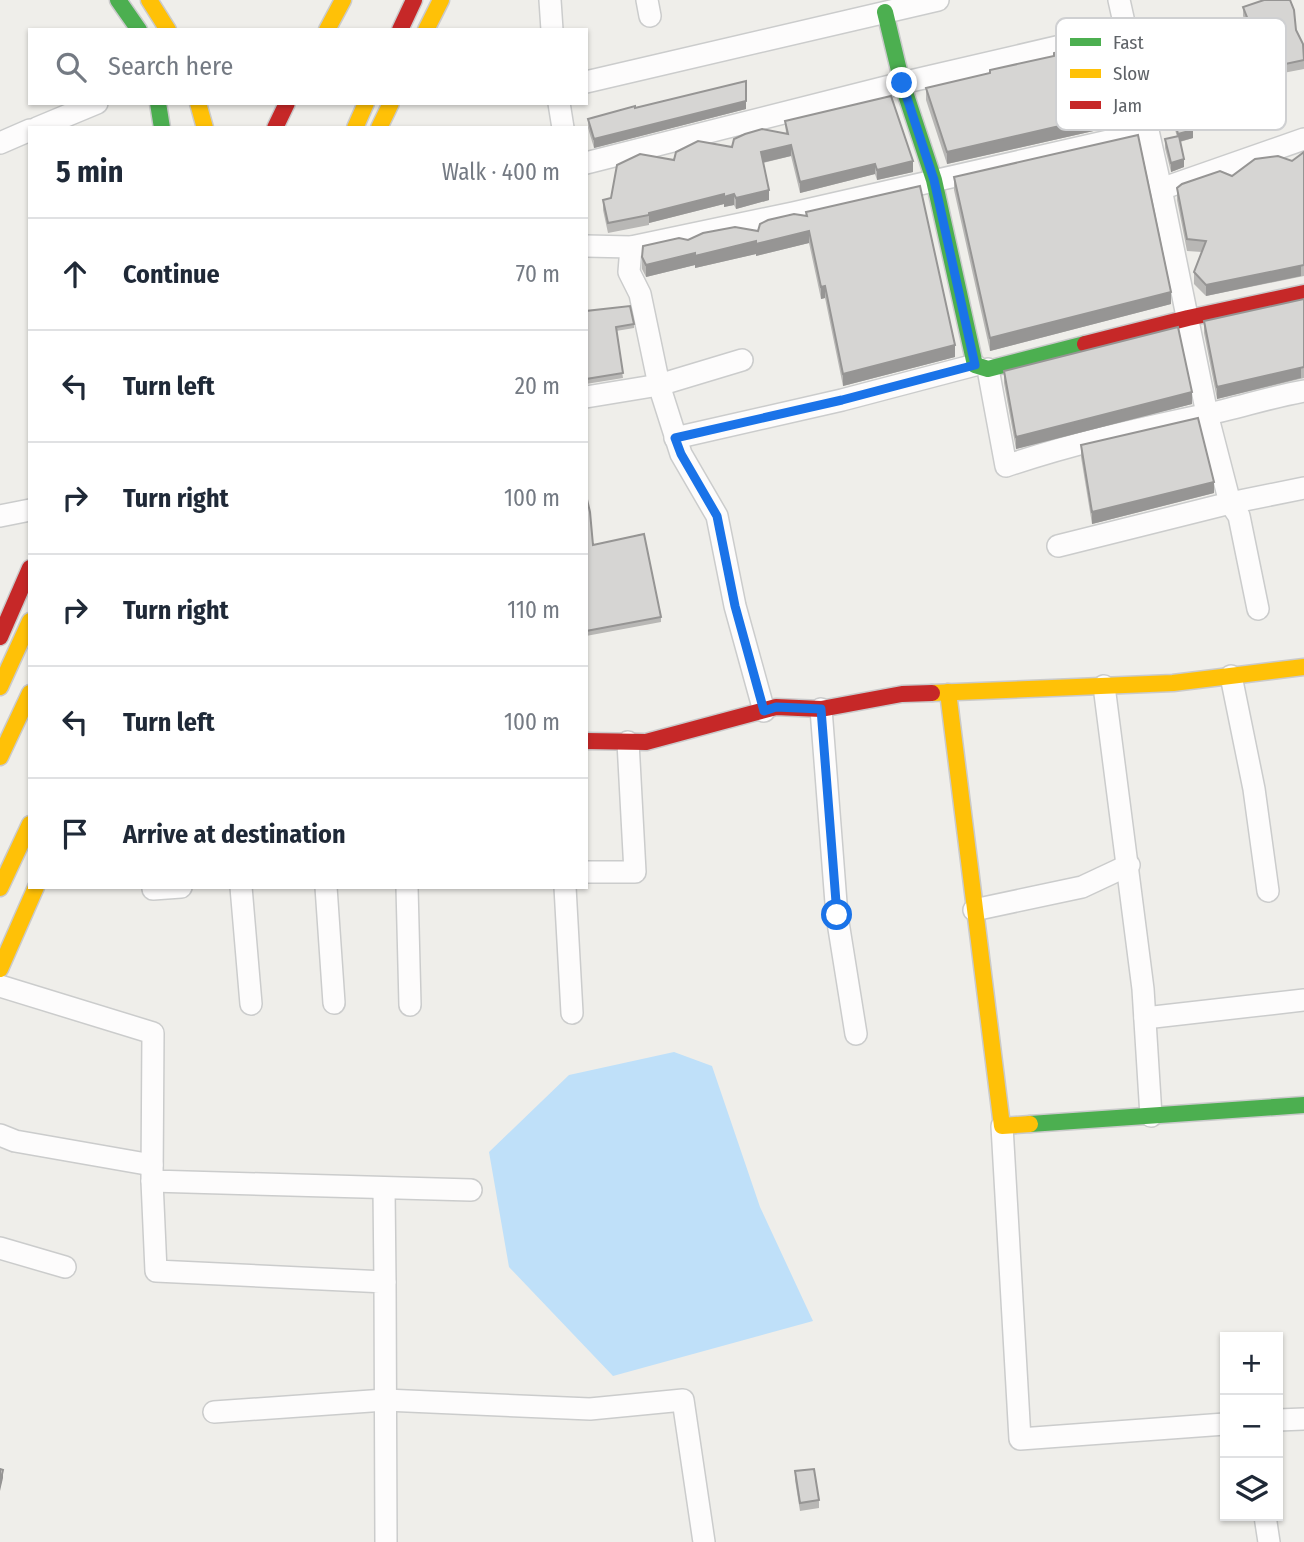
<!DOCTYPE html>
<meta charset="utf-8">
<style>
body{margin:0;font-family:"Fira Sans Condensed",sans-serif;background:#f2f2f3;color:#1f2937}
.controls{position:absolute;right:21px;bottom:21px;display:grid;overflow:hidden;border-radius:0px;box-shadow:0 2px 5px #0004}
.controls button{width:63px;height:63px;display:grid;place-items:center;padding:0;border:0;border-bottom:2px solid #e0e1e3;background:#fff;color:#1f2937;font:35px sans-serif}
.stop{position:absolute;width:21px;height:21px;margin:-16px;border:5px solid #1a73e8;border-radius:50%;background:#fff}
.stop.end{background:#1a73e8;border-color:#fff;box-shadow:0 2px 7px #0008}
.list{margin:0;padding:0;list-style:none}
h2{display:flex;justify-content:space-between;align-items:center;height:91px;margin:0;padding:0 28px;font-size:30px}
h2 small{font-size:23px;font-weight:400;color:#747a83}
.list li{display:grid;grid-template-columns:46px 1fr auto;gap:21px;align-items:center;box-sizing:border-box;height:112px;padding:0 28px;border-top:2px solid #e0e1e3}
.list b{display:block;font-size:26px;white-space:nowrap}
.list em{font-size:23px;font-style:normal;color:#747a83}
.icon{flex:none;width:38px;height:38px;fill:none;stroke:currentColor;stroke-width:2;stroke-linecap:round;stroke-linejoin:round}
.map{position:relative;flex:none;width:1304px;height:1542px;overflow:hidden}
.search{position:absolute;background:#fff;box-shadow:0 2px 5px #0004;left:28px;top:28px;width:560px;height:77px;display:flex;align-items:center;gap:18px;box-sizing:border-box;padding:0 24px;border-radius:0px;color:#747a83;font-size:26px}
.panel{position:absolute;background:#fff;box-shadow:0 2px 5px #0004;left:28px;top:126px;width:560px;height:763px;border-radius:0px}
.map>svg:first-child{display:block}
</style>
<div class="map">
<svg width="1304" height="1542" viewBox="0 0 1304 1542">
<rect width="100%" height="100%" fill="#efeeea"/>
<polygon fill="#bfe0f9" points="674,1052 712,1066 760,1207 813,1321 613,1376 509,1267 489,1152 569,1075"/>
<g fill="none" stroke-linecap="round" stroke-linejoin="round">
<defs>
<g id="street">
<polyline points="550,0 552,30"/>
<polyline points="647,0 650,16"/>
<polyline points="1119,0 1161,189 1207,414 1230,503 1239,516 1258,609"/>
<polyline points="586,82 938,0"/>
<polyline points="559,103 563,128"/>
<polyline points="37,128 97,103"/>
<polyline points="0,143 30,130"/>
<polyline points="586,163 902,83 1125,31"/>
<polyline points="1161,189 1304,139"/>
<polyline points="586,246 631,247 793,213 1148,132"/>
<polyline points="631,247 629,272 640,294 659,385 681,454 717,516 735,606 764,711"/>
<path d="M988,369L1006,466C1070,444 1138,429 1204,415C1238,408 1270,397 1304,391"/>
<polyline points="586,397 659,385 742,360"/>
<polyline points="675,438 842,400 975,365"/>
<polyline points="0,516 30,510"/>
<polyline points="1058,546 1230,503 1304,488"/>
<polyline points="1231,676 1254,789 1268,891"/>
<polyline points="1104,686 1143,989 1151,1116"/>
<polyline points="821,709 837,916 856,1034"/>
<polyline points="586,872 635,872 628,742"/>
<polyline points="153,887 153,889 181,887"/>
<polyline points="241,887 251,1004"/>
<polyline points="326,887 334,1003"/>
<polyline points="407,887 410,1005"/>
<polyline points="565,887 572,1013"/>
<polyline points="974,910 1082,887 1129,865"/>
<polyline points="0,986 153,1033 152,1181 471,1190"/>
<polyline points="1145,1018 1304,1000"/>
<polyline points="1002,1126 1020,1439 1225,1424"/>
<polyline points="0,1135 15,1141 152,1165"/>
<polyline points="152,1181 156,1271 385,1282 386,1542"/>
<polyline points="384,1189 385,1282"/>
<polyline points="0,1248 65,1267"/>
<polyline points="214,1412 385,1400 590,1409 683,1400 704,1542"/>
<polyline points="1278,1420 1304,1419"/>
<polyline points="1265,1516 1269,1542"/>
</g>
<g id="fast">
<polyline points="118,0 139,30"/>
<polyline points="885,12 902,83 934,180 975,365 988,369 1085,344"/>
<polyline points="158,103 162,128"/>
<polyline points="1030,1124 1304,1105"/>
</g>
<g id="slow">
<polyline points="149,0 168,30"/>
<polyline points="327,30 343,0"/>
<polyline points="426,30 441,0"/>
<polyline points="198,103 205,128"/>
<polyline points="355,128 366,103"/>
<polyline points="379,128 391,103"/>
<polyline points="0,687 30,621"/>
<polyline points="948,692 1002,1126 1030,1124"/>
<polyline points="932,693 1173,683 1304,667"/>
<polyline points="0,757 30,693"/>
<polyline points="0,888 30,824"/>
<polyline points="0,969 36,887"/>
</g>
<g id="jam">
<polyline points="400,30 414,0"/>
<polyline points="275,128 287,103"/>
<polyline points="1085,344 1188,318 1304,293"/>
<polyline points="0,637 30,568"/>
<polyline points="586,741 646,742 776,707 821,709 902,694 932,693"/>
</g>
</defs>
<use href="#street" stroke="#cbcccc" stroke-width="24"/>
<use href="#fast" stroke="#cacacb" stroke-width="19"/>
<use href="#slow" stroke="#cacacb" stroke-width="19"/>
<use href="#jam" stroke="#cacacb" stroke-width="19"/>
<use href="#street" stroke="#fdfcfc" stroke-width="21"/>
<use href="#fast" stroke="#4caf50" stroke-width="16"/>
<use href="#slow" stroke="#ffc107" stroke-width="16"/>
<use href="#jam" stroke="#c62828" stroke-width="16"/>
</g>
<g fill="#b8b7b5">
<polygon points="1243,7 1296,30 1304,54 1304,69 1262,77 1252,49 1252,41 1253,41 1243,16"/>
<polygon points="1054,53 1129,123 947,164 926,100 926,88 990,74 990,70 1054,56"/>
<polygon points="1171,107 1193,138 1180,142 1184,167 1171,172 1165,148 1165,139 1177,137 1171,115"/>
<polygon points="635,108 746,109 594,148 588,128 588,119"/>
<polygon points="785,121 913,172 877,180 875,174 800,193 791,156 763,163 769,200 736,209 734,205 724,207 724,204 649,223 649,225 608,233 603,210 603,200 611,198 674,160 732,147 786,133"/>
<polygon points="1304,152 1304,276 1206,296 1194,284 1194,272 1202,252 1187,251 1177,200 1177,188 1292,161"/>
<polygon points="954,177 1171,304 990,351 954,190"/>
<polygon points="806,212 955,357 843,386 825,298 821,299 809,243 756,256 756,254 695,268 695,265 646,277 642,269 642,257 688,240 758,231 806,216"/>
<polygon points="1304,299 1304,378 1217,399 1204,333 1204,321"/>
<polygon points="586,311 634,324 634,328 616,331 623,378 586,384"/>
<polygon points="1004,371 1192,404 1016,449 1004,383"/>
<polygon points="1081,445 1214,493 1092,524 1081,457"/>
<polygon points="586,495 593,545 661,617 661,622 586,636"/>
<polygon points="795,1471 819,1500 819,1508 800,1511 795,1480"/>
</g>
<g fill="#969594">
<polygon points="746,81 746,109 594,148 594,139"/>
<polygon points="1129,110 1129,123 947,164 947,152"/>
<polygon points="1193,130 1193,138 1178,142 1178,134"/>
<polygon points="791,145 791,156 761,163 761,152"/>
<polygon points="1184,159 1184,167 1171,172 1171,163"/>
<polygon points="913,161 913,172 877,180 877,170"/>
<polygon points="875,164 875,174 800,193 800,182"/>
<polygon points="769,190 769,200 736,209 736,198"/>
<polygon points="724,194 724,204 649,223 649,213"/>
<polygon points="734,194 734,205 724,207 724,197"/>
<polygon points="809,231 809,243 756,256 756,254 695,268 695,265 646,277 646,265 695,253"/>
<polygon points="1301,264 1301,276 1206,296 1206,285"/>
<polygon points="825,286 825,298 821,299 821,287"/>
<polygon points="1171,292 1171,304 990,351 990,338"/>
<polygon points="955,345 955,357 843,386 843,374"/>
<polygon points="1301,367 1301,378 1217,399 1217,387"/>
<polygon points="1192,392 1192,404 1016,449 1016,437"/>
<polygon points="1214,482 1214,493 1092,524 1092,512"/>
<polygon points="3,1470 3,1478 0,1491 0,1483"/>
</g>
<g fill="#d6d5d3" stroke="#969594" stroke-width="2">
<polygon points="1264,0 1290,0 1294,10 1296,30 1303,44 1304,60 1262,69 1252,41 1256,40 1243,7"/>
<polygon points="1114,39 1129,110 947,152 926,88 990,73 990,70 1054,56 1054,53"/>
<polygon points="746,81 746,101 594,139 588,119 635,106 635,108"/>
<polygon points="891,96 913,161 877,170 875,164 800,182 791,145 761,152 769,190 736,198 734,194 724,197 724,194 649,213 649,215 608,223 603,200 611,198 617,165 640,154 674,160 676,152 698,141 732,147 734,139 745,134 762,129 788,134 785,121"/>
<polygon points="1185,103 1193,130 1178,134 1171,107"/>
<polygon points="1138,135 1171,292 990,338 954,177"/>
<polygon points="1179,136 1184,159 1171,163 1165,139"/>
<polygon points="1304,152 1304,265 1206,285 1194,272 1206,241 1187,239 1177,188 1182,184 1220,171 1232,176 1255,159 1278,156 1292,161"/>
<polygon points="920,186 955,345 843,374 825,286 821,287 809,231 756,244 756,241 695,256 695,253 646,265 642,257 643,246 679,238 688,240 703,233 735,227 758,231 760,224 768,220 794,214 807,216 806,212"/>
<polygon points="1304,299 1304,367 1217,387 1204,321"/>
<polygon points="630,306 634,324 616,327 623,373 586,379 586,311"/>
<polygon points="1178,327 1192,392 1016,437 1004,371"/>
<polygon points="1198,418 1214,482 1092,512 1081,445"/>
<polygon points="586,495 590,512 593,545 644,534 661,617 586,631"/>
<polygon points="0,1469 3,1470 0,1483"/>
<polygon points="814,1469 819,1500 800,1503 795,1471"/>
</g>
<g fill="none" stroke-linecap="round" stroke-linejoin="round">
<polyline stroke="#1a73e8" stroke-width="9" points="837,915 821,709 776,707 764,711 735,606 717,516 681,454 675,438 842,400 975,365 934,180 902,83"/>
</g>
<rect x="1056" y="18" width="230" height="112" rx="10" fill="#fff" stroke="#cfd0d2" stroke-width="2"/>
<rect x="1070" y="38" width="31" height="8" fill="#4caf50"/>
<rect x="1070" y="69" width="31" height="9" fill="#ffc107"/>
<rect x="1070" y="101" width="31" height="8" fill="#c62828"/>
<g font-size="19" fill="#5f6368">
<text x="1113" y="49">Fast</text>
<text x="1113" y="80">Slow</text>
<text x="1113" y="112">Jam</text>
</g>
</svg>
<div class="controls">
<button>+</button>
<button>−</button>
<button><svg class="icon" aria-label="layers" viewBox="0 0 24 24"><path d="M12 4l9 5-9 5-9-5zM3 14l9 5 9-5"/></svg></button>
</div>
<div class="stop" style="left:837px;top:915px"></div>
<div class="stop end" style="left:902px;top:83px"></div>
<div class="search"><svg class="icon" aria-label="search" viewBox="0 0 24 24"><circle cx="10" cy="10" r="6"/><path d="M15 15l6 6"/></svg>Search here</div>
<section class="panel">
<h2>5 min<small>Walk · 400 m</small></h2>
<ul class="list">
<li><svg class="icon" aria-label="ahead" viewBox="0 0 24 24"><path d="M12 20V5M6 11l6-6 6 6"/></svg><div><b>Continue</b></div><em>70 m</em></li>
<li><svg class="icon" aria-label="left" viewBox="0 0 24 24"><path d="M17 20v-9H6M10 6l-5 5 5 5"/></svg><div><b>Turn left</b></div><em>20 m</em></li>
<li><svg class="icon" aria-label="right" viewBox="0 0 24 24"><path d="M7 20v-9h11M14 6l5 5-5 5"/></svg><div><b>Turn right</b></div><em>100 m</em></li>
<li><svg class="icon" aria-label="right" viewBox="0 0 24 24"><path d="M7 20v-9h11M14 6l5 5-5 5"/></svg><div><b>Turn right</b></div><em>110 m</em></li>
<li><svg class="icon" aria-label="left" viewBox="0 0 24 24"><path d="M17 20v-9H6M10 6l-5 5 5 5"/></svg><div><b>Turn left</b></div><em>100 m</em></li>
<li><svg class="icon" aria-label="arrive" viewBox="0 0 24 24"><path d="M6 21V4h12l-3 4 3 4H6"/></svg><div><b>Arrive at destination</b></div></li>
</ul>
</section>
</div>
